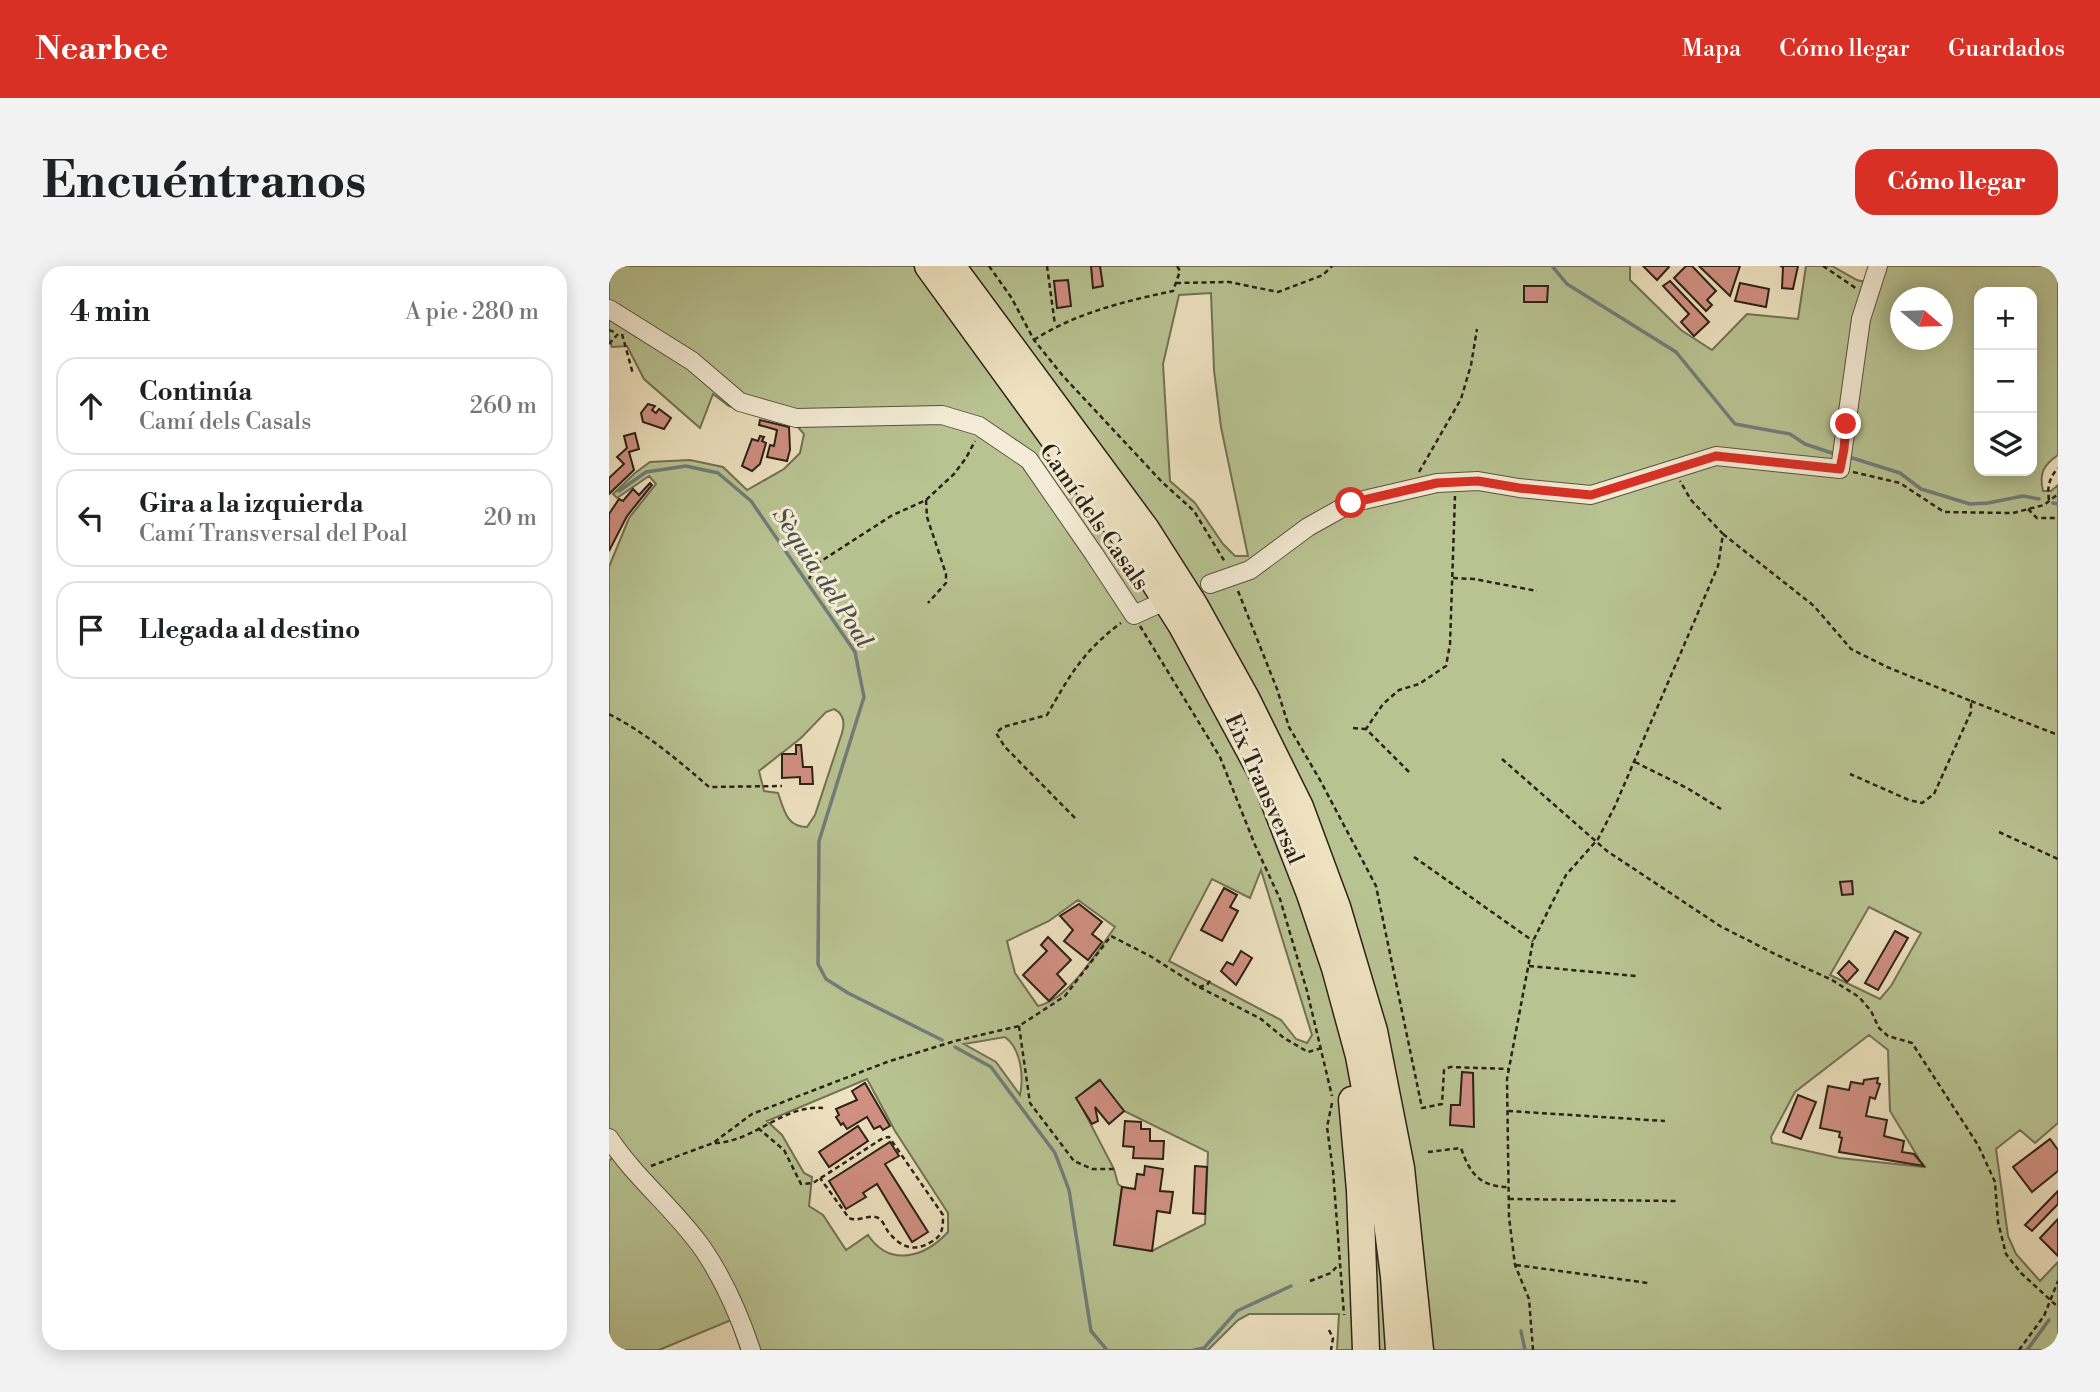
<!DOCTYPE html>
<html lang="es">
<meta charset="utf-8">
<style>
body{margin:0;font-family:"Libre Bodoni",serif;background:#f2f2f2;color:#202124}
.controls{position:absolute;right:21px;top:21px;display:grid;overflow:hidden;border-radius:14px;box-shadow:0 4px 18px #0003}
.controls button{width:63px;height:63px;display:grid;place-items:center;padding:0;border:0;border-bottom:2px solid #e0e0e0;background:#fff;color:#202124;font:35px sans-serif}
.compass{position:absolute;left:1281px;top:21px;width:63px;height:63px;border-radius:50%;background:#fff;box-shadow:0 4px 18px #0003;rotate:109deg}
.stop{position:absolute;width:21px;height:21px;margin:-16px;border:5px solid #d93025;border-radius:50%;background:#fff}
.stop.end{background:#d93025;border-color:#fff;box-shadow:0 2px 7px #0008}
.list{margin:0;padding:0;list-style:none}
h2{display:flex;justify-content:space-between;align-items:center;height:91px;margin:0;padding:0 28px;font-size:30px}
h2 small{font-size:23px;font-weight:400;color:#757577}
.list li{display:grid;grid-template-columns:46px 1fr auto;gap:21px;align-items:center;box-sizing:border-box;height:98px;margin:0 14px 14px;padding:0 14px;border:2px solid #e0e0e0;border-radius:21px}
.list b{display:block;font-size:26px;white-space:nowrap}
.list p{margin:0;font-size:23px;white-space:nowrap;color:#757577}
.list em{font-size:23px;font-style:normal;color:#757577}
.icon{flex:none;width:38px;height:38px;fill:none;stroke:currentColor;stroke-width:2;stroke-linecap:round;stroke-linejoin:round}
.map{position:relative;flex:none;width:1449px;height:1084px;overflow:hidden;border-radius:21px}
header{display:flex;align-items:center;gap:42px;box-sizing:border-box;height:98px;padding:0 35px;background:#d93025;color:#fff}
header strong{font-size:33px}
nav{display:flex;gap:38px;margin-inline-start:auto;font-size:24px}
.intro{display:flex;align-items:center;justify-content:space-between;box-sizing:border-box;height:168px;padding:0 42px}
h1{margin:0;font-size:49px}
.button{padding:18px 32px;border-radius:21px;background:#d93025;color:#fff;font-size:24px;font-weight:700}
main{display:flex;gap:42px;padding:0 42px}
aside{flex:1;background:#fff;border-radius:21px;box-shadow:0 4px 18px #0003}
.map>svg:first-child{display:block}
</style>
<header>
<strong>Nearbee</strong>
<nav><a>Mapa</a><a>Cómo llegar</a><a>Guardados</a></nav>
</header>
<div class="intro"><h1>Encuéntranos</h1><a class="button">Cómo llegar</a></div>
<main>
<aside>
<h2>4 min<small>A pie · 280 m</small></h2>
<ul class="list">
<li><svg class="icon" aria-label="ahead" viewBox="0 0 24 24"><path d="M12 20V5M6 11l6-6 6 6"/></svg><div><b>Continúa</b><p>Camí dels Casals</p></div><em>260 m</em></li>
<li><svg class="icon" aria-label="left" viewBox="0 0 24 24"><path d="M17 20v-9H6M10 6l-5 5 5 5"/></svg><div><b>Gira a la izquierda</b><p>Camí Transversal del Poal</p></div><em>20 m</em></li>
<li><svg class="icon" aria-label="arrive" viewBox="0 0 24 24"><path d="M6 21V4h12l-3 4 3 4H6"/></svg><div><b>Llegada al destino</b></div></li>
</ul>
</aside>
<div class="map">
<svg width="1449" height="1084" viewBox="0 0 1449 1084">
<rect width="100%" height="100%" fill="#eee2c0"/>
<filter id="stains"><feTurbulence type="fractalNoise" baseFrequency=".00286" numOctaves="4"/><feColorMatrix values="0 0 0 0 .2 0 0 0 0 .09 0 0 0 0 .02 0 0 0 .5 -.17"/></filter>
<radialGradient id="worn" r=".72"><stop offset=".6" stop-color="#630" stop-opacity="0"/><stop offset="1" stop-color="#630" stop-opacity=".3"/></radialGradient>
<path fill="#b9c392" stroke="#727254" stroke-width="2" fill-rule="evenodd" d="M0,0H1021V14L1072,64L1103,84L1138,48L1189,53L1197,0H1223L1248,14L1256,16L1260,0H1449V189C1434,199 1430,208 1434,225H1442L1449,219V857L1426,877L1411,864L1387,883L1399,970L1407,988L1431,1015L1449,996V1084H728L730,1048H640L629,1054L599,1084H132L122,1054L50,1084H0V895L4,891L0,885V301L20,252L47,218L40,210L8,232L4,228L26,207L41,196L81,194L114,201L138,224L175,203L191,187L195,168L188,160L120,140L104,128L91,162L35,113L18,80L3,81L0,72ZM1370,26H1423V205H1370ZM602,27L605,104L612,161L639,290H626L614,278L586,237L561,215L554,98L570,29ZM1292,32H1334V74H1292ZM225,443C235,448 236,457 233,467L206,549L198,561C177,561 175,543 169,527L155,525L150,505L192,472L217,446ZM652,604L703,769L698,777L687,773L672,754L560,695L603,613L641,632ZM469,634L506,661C487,687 461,732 429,740L406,707L398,675L440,655ZM1260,641L1312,667L1282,720L1271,733L1221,709ZM1260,769L1279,784L1281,845L1315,901L1230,892L1163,877L1162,871L1186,826ZM396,771C412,783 415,810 411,829L387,796L355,778ZM258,813L286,865L339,947V966C316,991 281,1002 259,969L237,984L214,949L200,940L203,911L195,907L173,869L158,855ZM490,814L515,845L599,886L596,958L543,985L505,979L513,921L509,918L505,903L468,832Z"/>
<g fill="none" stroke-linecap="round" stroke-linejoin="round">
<g stroke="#717d7b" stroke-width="3.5">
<polyline points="943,0 958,18 1067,86 1126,158 1181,168 1196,178 1226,188"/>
<polyline points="1237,190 1291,207 1312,223 1361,238 1379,237 1414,230 1430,233"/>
<polyline points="10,225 37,206 77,200 109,207 142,235 246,386 255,431 210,575 209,698 217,713 239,727 333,774"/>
<polyline points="1444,237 1449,238"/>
<polyline points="346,781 382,801 446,887 460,924 482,1065 498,1084"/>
<polyline points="912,1065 916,1084"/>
<polyline points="585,1084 595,1082 628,1045 682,1020"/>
<polyline points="1418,1084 1440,1054"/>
</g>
</g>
<g fill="#d19082" stroke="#2b2217" stroke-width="2">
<polygon points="482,0 491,0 494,20 484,22"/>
<polygon points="1034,0 1059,0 1060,1 1048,14"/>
<polygon points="1077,0 1083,0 1107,25 1098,34 1103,39 1097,45 1065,12"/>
<polygon points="1090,0 1131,0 1121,30"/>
<polygon points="1171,0 1189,0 1184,23 1173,22 1174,1"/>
<polygon points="459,14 462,40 448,42 445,15"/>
<polygon points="1061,15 1100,56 1085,70 1072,56 1080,48 1054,20"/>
<polygon points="1131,17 1160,23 1157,41 1126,35"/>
<polygon points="915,20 939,20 938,36 915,36"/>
<polygon points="39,138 46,140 43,144 47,147 50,143 62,152 55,163 34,156 32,147"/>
<polygon points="151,154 180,161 181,184 178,195 158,191 161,179 165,180 168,164 150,159"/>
<polygon points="26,167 30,183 20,186 25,204 0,228 0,212 15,198 8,191 18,182 15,170"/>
<polygon points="151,170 155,171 153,175 157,177 151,198 143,205 133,200 143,173 149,175"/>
<polygon points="41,217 43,219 18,250 0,285 0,248 10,233 14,235 24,223 30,229"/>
<polygon points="187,479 192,479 194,501 203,501 204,518 191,518 191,511 173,512 173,488 187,488"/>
<polygon points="1243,615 1244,628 1233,629 1231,616"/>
<polygon points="615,622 628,629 621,641 629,645 613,675 592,664"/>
<polygon points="470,638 493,656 483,668 493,676 479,694 455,675 464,664 451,650"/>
<polygon points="1286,665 1299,672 1269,724 1256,717"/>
<polygon points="439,671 462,694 448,708 457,718 440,735 414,709 438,685 432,679"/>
<polygon points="632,685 643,692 627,719 612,705 618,696 624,699"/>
<polygon points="1240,695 1249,704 1238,716 1229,707"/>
<polygon points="853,806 864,807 865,861 841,859 842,839 851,839"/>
<polygon points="1269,812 1268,817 1271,818 1266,833 1261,831 1257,850 1278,854 1275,870 1295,875 1293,886 1305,888 1315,900 1230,886 1233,872 1230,871 1231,866 1211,862 1219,820 1240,824 1242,816 1254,818 1255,814"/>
<polygon points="491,814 515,845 500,858 486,841 489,855 483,858 467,832"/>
<polygon points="256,817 281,860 274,864 271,860 265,863 258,851 238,863 234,857 232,859 227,851 230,849 227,843 248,834 243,825"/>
<polygon points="1189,829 1207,836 1192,873 1174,866"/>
<polygon points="516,855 532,856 532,863 541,863 541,875 555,875 554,893 524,892 525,881 514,880"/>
<polygon points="249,860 259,875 220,901 210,886"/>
<polygon points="1441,873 1449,884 1449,905 1423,926 1404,901"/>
<polygon points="281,876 290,890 276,898 319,966 303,976 268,918 254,927 257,931 237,943 220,915"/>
<polygon points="536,900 554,903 551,925 564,926 561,947 548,945 543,985 505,979 513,921 526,923 528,908 535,909"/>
<polygon points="586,900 598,901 596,948 584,947"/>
<polygon points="1449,925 1449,938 1423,965 1416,959"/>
<polygon points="1449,953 1449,990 1431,972"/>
</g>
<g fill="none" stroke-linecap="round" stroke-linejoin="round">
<defs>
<g id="minor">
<polyline points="0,43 83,95 131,136 187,152 333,149 370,160 420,194 485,288 525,349 547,339"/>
<polyline points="601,318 641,304 699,261 742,237 828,217 869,215 910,222 982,229 1107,190 1231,203 1252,53 1269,0"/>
<path d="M0,872C26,912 66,943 94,983C115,1014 130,1048 142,1084"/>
</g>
<g id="highway">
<polyline points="319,0 521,278 573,360 657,515 701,628 726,702 750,790 771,903 785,1010 790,1084"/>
<polyline points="343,0 537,263 586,340 637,432 691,541 728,641 765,765 792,902 811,1084"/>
<polyline points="743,834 751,924 757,1084"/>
</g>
</defs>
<use href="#minor" stroke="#5c5241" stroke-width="20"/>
<use href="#highway" stroke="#2b2217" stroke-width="29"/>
<g stroke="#2b2217" stroke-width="2.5" stroke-dasharray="5 3.5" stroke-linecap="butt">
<polyline points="380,0 402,31 425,74 454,110 553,216 585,245 616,296"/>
<polyline points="438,0 446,59"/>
<polyline points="1214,0 1248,23"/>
<polyline points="567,17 620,16 669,26 714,9 723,0"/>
<polyline points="0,64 7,67"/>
<polyline points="13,68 24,108"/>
<path d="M425,74C466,47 517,35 564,25L571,5L568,0"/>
<polyline points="0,78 9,68"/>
<polyline points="810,206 852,133 862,99 868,63"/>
<polyline points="1244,206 1291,217 1335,246 1404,247 1435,239 1449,228"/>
<polyline points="317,234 318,251 337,308 337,317 319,337"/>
<path d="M1440,234C1438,221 1440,212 1449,202"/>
<polyline points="1419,243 1428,252 1449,252"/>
<polyline points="1114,268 1205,340 1242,383 1278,401 1362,435 1362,446 1325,528 1313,537 1300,534 1241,508"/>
<polyline points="844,312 865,313 928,325"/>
<polyline points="200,313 206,299 282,250 317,234 345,208 357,192 366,175"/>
<polyline points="629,325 668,423 680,461 711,514 767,620 813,842 833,838 835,804 841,801 900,803"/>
<polyline points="531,360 611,491 646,579 671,633 698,725 723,830"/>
<polyline points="1362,435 1449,469"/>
<path d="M0,448C37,467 69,494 100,521L173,520"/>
<polyline points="744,462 757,463"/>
<polyline points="893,493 998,585 1111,660 1166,688 1223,714 1250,731 1262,745 1270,762 1279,770 1303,777 1369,879 1386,916 1389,956 1397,988 1412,1007 1449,1041"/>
<polyline points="1026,496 1078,522 1112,543"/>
<polyline points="800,506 757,463 774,438 790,424 810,418 837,400 841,378 846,230"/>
<path d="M466,552L396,481L387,467L394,461L438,449C461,409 474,385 512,357"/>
<polyline points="1390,566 1449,593"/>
<polyline points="805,591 924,675"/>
<polyline points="920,700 1027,710"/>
<polyline points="590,721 598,719 602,713"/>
<polyline points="410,760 421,837 465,895 483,903 505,903"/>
<polyline points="723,837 718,861 724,905 735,1049"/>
<polyline points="899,845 1056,855"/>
<path d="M149,862L175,884L192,918L204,917L274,872L280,871L334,949C334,961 334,970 322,976C305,986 293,982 280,967C277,963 275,957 271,953C261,946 250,957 240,952L211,912"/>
<path d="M106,877C145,876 175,838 214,842"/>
<path d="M819,886L852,882C861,908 871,921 900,921"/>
<polyline points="42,900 104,877 143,848 278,796 346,775 410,760 456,730 502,670 541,690 590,721 652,753 675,772 699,786 713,782"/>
<polyline points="900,933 1067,935"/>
<polyline points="907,999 1039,1017"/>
<polyline points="701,1015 722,1007 730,998"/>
<polyline points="720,1064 724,1072 722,1084"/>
<polyline points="924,1084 920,1033 906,999 900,951 898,813 924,675 957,609 989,573 1006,540 1109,300 1114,268 1082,234 1071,215"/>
<polyline points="1410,1084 1435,1050 1449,1015"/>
</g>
<use href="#minor" stroke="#f4ecd6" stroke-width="18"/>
<use href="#highway" stroke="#eee2c0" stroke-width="26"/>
</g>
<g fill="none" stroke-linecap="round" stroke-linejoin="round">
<polyline stroke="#d93025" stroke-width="9" points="742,237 828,217 869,215 910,222 982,229 1107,190 1231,203 1235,183 1237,158"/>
</g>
<g text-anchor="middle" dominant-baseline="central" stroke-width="6" stroke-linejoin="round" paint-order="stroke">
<g font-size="23" fill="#2b2217" stroke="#f4ecd6">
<text transform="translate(485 251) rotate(55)">Camí dels Casals</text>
<text transform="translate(655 523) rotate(66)">Eix Transversal</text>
</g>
<g font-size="24" font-style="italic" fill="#4e5049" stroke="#f4ecd6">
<text transform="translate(213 312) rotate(57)">Sèquia del Poal</text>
</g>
</g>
<rect width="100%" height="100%" filter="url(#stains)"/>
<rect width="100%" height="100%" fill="url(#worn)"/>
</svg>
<div class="controls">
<button>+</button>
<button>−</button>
<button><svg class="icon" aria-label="layers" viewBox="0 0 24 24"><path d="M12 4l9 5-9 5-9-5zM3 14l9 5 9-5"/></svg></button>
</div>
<svg class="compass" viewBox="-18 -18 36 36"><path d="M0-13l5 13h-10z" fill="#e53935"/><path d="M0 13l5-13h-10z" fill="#757577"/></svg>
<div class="stop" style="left:742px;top:237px"></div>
<div class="stop end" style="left:1237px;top:158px"></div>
</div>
</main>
